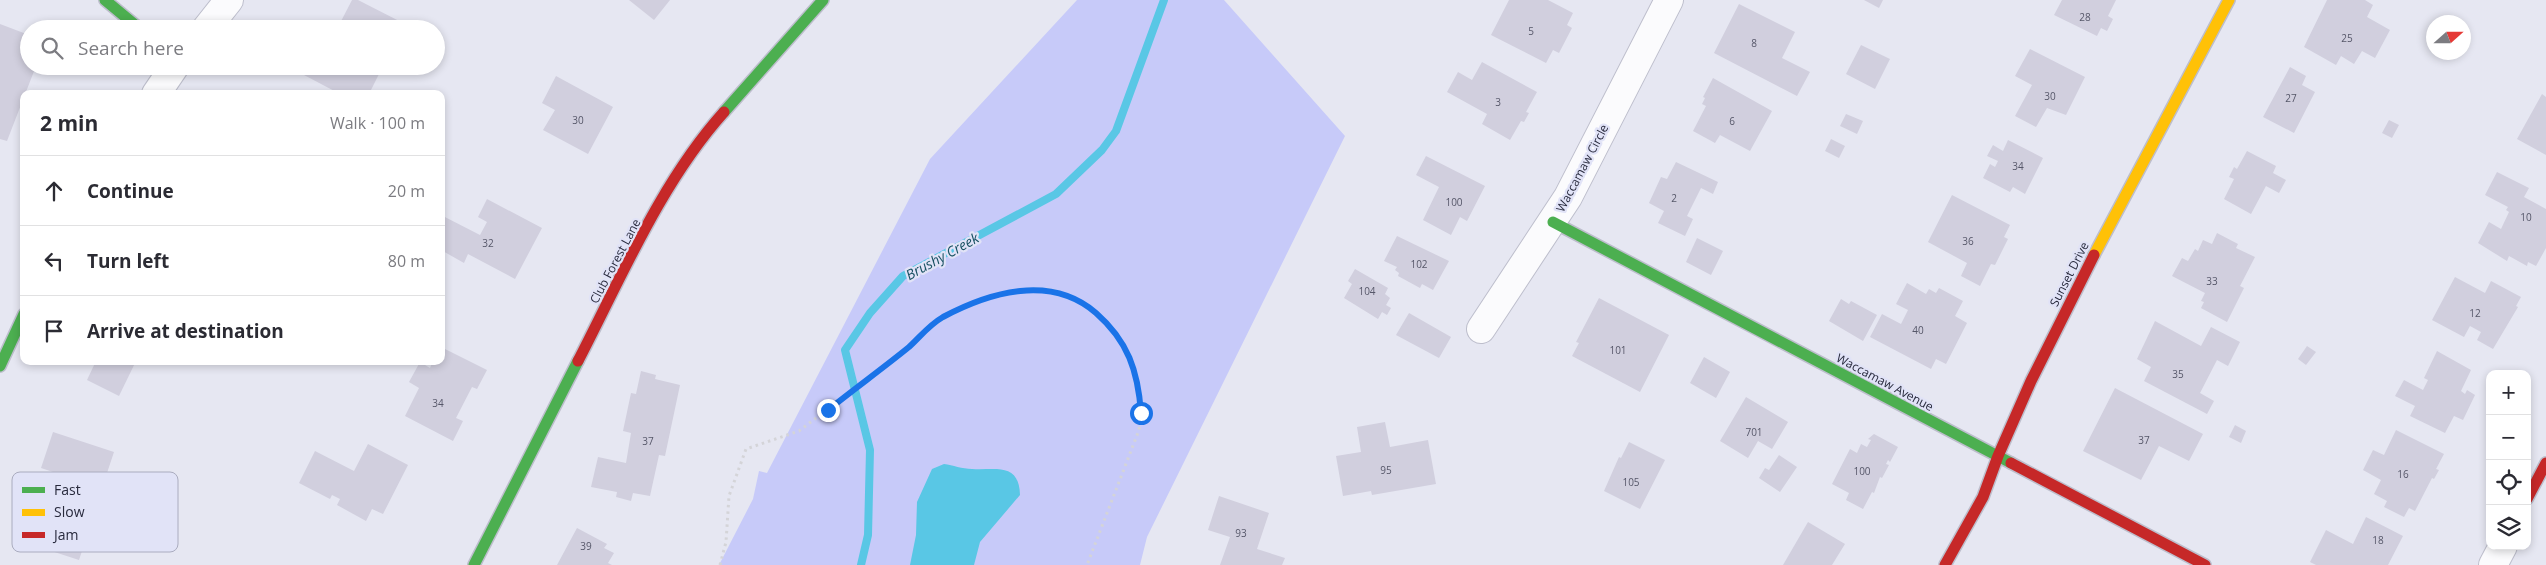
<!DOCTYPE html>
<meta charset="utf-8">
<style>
body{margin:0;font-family:"Open Sans",sans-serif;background:#f2f2f3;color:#2b2b33}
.controls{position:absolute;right:15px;bottom:15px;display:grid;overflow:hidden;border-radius:10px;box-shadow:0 2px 8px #0003}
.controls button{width:45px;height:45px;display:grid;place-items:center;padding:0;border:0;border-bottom:1px solid #e1e1e2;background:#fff;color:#2b2b33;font:25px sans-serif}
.compass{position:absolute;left:2426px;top:15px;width:45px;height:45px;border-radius:50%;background:#fff;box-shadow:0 2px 8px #0003;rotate:69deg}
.stop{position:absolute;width:15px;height:15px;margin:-11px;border:4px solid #1a73e8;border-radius:50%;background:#fff}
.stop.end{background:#1a73e8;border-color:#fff;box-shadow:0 1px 5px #0008}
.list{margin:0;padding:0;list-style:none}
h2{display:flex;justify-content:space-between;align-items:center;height:65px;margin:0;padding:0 20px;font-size:21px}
h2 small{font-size:16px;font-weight:400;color:#7c7c81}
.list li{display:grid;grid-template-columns:32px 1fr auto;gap:15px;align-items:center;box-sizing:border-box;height:70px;padding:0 20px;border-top:1px solid #e1e1e2}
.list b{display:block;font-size:19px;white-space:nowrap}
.list em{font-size:16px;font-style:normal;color:#7c7c81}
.icon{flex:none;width:28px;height:28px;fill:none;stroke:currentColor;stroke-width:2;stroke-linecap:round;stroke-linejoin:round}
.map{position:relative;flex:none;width:2546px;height:565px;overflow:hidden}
.search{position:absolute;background:#fff;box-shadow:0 2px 8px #0003;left:20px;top:20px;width:425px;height:55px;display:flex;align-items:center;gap:12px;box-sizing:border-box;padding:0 18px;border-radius:28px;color:#7c7c81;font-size:19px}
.panel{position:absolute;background:#fff;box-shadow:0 2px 8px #0003;left:20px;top:90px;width:425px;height:275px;border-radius:10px}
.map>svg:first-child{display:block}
</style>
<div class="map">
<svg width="2546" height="565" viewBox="0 0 2546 565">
<rect width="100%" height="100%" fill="#e6e7f2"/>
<polygon fill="#c7caf9" points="1077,0 1224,0 1345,136 1147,537 1140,565 719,565 753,499 759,471 767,473 930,159"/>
<path fill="#59c7e5" d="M944,464C953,465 962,469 972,469C994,471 1019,461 1020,495L980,542L974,565H910L916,535L917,502L932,469Z"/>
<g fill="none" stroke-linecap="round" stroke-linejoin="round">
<polyline stroke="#59c7e5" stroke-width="8" points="861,565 868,535 870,450 845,350 870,313 903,276 1056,194 1102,150 1116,131 1164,0"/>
</g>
<g fill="#d1cfde">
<polygon points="352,0 358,0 405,24 402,29 337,29"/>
<polygon points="629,0 670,0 654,20"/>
<polygon points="1509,0 1548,0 1573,13 1567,25 1572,28 1559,53 1553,50 1546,63 1491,35"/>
<polygon points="1864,0 1883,0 1879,8"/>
<polygon points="2062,0 2116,0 2108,16 2113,19 2107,31 2101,28 2097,36 2054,15"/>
<polygon points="2327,0 2365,0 2373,5 2367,17 2390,30 2375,58 2362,51 2354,64 2341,56 2336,65 2304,47"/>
<polygon points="1739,4 1795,32 1782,58 1810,72 1797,96 1714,53"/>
<polygon points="0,24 29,35 29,66 36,66 7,141 0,139"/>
<polygon points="1861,45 1890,59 1875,89 1846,74"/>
<polygon points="2030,49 2085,77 2066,115 2047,108 2036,127 2015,116 2032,85 2015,76"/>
<polygon points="1482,62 1537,92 1526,112 1529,113 1524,122 1521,121 1510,140 1482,124 1487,114 1447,92 1458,72 1472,80"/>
<polygon points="287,66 383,66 369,94 340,94"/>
<polygon points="2290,67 2306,76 2302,85 2315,92 2294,133 2263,117"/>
<polygon points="556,76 613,107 588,154 543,130 555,110 542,103"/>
<polygon points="1713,78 1772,111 1750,151 1720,135 1715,143 1693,131 1706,106 1702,104 1705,98 1703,97"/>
<polygon points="2542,94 2546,97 2546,155 2517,139"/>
<polygon points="1846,114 1863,121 1857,134 1840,126"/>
<polygon points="2389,120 2399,125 2392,138 2382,133"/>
<polygon points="1831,139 1845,146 1839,158 1825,151"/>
<polygon points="2008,140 2043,158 2025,194 2013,187 2010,192 1983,178 1990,164 1995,167 1998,161 1987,156 1993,145 2003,151"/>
<polygon points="2247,151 2276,166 2273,173 2286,180 2279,193 2266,186 2251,214 2224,199 2234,179 2229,177 2234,167 2237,169"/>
<polygon points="1426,156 1485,186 1467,221 1460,217 1451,235 1423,220 1439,187 1416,175"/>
<polygon points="1676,162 1718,182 1713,194 1701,188 1687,216 1693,219 1685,236 1658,223 1664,211 1649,203 1661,177 1667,179"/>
<polygon points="2497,172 2529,188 2524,197 2546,209 2546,248 2536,266 2528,262 2527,266 2509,256 2507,261 2478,243 2489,222 2501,229 2509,212 2506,210 2508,207 2485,195"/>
<polygon points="1952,195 2010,225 2004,237 2008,239 1995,265 1991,264 1980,286 1961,276 1967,263 1928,242"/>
<polygon points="487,199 542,228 515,279 468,254 464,263 441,250 441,215 480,235 487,222 478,217"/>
<polygon points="2217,233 2238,244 2236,248 2255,257 2240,286 2244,288 2227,322 2201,308 2204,302 2201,301 2205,293 2172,276 2182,258 2188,261 2195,249 2198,251 2203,240 2212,244"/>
<polygon points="1397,236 1449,261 1433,290 1422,284 1420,288 1398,276 1399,273 1395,270 1397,267 1384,261"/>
<polygon points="1697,238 1723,251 1711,275 1686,262"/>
<polygon points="1355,269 1388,288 1385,294 1390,298 1386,305 1391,308 1387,315 1382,312 1378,319 1344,298 1352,284 1348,281"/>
<polygon points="2455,277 2485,293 2491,281 2521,297 2516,306 2518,307 2493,349 2477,340 2481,332 2470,326 2464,337 2432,320"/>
<polygon points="1907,283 1926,294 1929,289 1936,293 1939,288 1963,301 1955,316 1967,323 1946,364 1936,359 1931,369 1870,337 1882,314 1901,324 1908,310 1896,304"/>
<polygon points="1599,298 1669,335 1640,392 1572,356 1579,343 1576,342"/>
<polygon points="1841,299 1849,304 1851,301 1877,315 1863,341 1829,321"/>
<polygon points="1409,313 1451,337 1439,358 1396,335"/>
<polygon points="2155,321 2201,346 2211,327 2240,342 2228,366 2217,360 2200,393 2214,401 2207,414 2144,381 2151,367 2137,359"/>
<polygon points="2307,346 2316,352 2306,365 2298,359"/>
<polygon points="441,347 487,370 477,389 472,387 456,418 463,421 453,441 405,416 419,388 409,382 420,362 430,368 433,361 441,361"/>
<polygon points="2437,351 2471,370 2461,391 2465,394 2467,390 2475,395 2463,420 2454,416 2445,433 2410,416 2415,406 2395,396 2404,380 2423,390 2428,380 2424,378"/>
<polygon points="1704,357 1730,372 1716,398 1690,383"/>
<polygon points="96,361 136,361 119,396 87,380"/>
<polygon points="641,371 656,375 655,379 680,385 665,456 659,455 650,496 633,493 631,501 616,497 617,492 591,487 598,457 626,463 631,433 623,431 631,393 636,394"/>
<polygon points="2115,388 2203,434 2189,461 2159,446 2141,480 2083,451"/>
<polygon points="1746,397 1788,422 1772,449 1758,441 1748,458 1720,441"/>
<polygon points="1385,422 1390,447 1428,440 1436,484 1372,495 1371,491 1343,496 1336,456 1361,452 1357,427"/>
<polygon points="2235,425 2246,431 2241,443 2229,437"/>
<polygon points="2396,430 2444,454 2436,469 2439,470 2434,479 2432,478 2415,511 2409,508 2404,517 2384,507 2387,501 2374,494 2381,480 2363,470 2373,450 2384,455"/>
<polygon points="53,432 114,452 102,488 122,494 111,530 91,524 79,560 39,547 62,475 41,468"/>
<polygon points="1874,434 1898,447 1890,462 1888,460 1886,464 1889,465 1882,478 1880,477 1874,493 1872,492 1863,509 1846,500 1849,493 1832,484 1850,449 1857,453 1861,444 1867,447 1871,440 1868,439"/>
<polygon points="1629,442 1665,460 1640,509 1604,491 1619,457 1621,458"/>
<polygon points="368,444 408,465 383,514 372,509 366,521 337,505 340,499 332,495 330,499 299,483 315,451 354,471"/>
<polygon points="1779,455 1797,467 1780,492 1759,478 1765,468 1769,470"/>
<polygon points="1219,496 1269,513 1257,549 1285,558 1282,565 1220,565 1230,537 1208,530"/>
<polygon points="2366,517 2403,536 2388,565 2316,565 2310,562 2326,530 2353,544"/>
<polygon points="1808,522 1845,544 1832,565 1783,565"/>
<polygon points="577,528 607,544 604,548 614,553 608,563 612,565 557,565"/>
</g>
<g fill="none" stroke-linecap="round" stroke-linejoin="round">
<defs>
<g id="street">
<polyline points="206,29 229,0"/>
<polyline points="156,94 175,66"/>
<polyline points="1481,329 1568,197 1669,0"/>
<polyline points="2493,565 2503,546"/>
</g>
<g id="fast">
<polyline points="105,0 140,29"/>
<polyline points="724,112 823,0"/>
<polyline points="1553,222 2011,463"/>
<polyline points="0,366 24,314"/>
<polyline points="474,565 578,361"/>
</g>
<polyline id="slow" points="2094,255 2229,0"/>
<g id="jam">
<path d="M578,361C621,278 661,182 724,112"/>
<polyline points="2011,463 2205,565"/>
<polyline points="2527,499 2546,463"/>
<polyline points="1945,565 1983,497 1998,456 2031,381 2094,255"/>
</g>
</defs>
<use href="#street" stroke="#bdbecc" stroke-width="30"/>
<use href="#fast" stroke="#bdbecc" stroke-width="14"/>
<use href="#slow" stroke="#bdbecc" stroke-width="14"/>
<use href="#jam" stroke="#bdbecc" stroke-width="14"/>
<path stroke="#d4d4d8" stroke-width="3" stroke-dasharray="2.5 4" stroke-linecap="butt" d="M720,565L726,542L729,496L746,449L799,431L910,346C941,313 1000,285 1046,289C1059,290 1070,297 1081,304C1127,331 1145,378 1139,430L1087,565"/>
<use href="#street" stroke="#fbfbfd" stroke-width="28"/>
<use href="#fast" stroke="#4caf50" stroke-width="11"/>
<use href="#slow" stroke="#ffc107" stroke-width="11"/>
<use href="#jam" stroke="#c62828" stroke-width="11"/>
</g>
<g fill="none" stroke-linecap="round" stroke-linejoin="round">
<path stroke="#1a73e8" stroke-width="6" d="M828,410C854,389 882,369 909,347C920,337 929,325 943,317C990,292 1051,274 1096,313C1128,341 1138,371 1141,413"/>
</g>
<g text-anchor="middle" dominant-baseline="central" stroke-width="4.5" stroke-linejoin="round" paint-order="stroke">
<g font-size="10" fill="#565769">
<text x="2085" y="17">28</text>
<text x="1531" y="31">5</text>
<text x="2347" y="38">25</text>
<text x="1754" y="43">8</text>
<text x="2050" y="96">30</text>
<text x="2291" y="98">27</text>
<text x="1498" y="102">3</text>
<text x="578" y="120">30</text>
<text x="1732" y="121">6</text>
<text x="2018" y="166">34</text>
<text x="1674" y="198">2</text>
<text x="1454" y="202">100</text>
<text x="2526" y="217">10</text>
<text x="1968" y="241">36</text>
<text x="488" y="243">32</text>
<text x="1419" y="264">102</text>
<text x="2212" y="281">33</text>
<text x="1367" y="291">104</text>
<text x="2475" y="313">12</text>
<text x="1918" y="330">40</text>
<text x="1618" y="350">101</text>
<text x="2178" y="374">35</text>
<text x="438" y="403">34</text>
<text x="1754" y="432">701</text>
<text x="2144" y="440">37</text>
<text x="648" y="441">37</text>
<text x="1386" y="470">95</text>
<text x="1862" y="471">100</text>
<text x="2403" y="474">16</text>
<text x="1631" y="482">105</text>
<text x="1241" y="533">93</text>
<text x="2378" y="540">18</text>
<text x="586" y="546">39</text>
</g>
<g font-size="12" fill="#282a3d" stroke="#e1e3f7">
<text transform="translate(1582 168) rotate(-62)">Waccamaw Circle</text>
<text transform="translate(615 261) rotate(-62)">Club Forest Lane</text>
<text transform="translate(2069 274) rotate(-63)">Sunset Drive</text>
<text transform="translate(1885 382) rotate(28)">Waccamaw Avenue</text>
</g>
<g font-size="14" font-style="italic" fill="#175061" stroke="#e1e3f7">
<text transform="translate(942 256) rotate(-29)">Brushy Creek</text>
</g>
</g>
<rect x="12" y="472" width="166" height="80" rx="8" fill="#e1e3f7" stroke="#aaacbf" stroke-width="1"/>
<rect x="22" y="487" width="23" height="6" fill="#4caf50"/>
<rect x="22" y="509" width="23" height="7" fill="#ffc107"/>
<rect x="22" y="532" width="23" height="6" fill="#c62828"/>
<g font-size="14" fill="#282a3d">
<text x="54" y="495">Fast</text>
<text x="54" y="517">Slow</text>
<text x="54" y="540">Jam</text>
</g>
</svg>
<div class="controls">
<button>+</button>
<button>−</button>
<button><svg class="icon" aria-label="locate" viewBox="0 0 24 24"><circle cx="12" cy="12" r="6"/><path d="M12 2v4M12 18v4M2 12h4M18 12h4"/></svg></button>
<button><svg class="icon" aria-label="layers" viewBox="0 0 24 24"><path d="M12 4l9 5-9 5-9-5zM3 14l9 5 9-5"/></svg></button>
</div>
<svg class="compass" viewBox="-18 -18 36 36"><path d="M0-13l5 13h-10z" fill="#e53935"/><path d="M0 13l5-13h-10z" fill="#7c7c81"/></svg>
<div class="stop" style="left:1141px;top:413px"></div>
<div class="stop end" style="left:828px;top:410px"></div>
<div class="search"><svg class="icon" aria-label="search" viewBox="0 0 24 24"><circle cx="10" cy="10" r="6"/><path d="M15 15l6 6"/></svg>Search here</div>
<section class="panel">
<h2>2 min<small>Walk · 100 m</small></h2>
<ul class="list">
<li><svg class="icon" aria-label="ahead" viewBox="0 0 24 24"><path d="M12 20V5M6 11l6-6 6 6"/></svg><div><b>Continue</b></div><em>20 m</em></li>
<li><svg class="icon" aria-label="left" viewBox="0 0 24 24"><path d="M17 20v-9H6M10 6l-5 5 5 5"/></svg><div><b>Turn left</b></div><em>80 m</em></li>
<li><svg class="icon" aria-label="arrive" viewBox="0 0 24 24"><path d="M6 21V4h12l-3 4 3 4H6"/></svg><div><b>Arrive at destination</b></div></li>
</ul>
</section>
</div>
